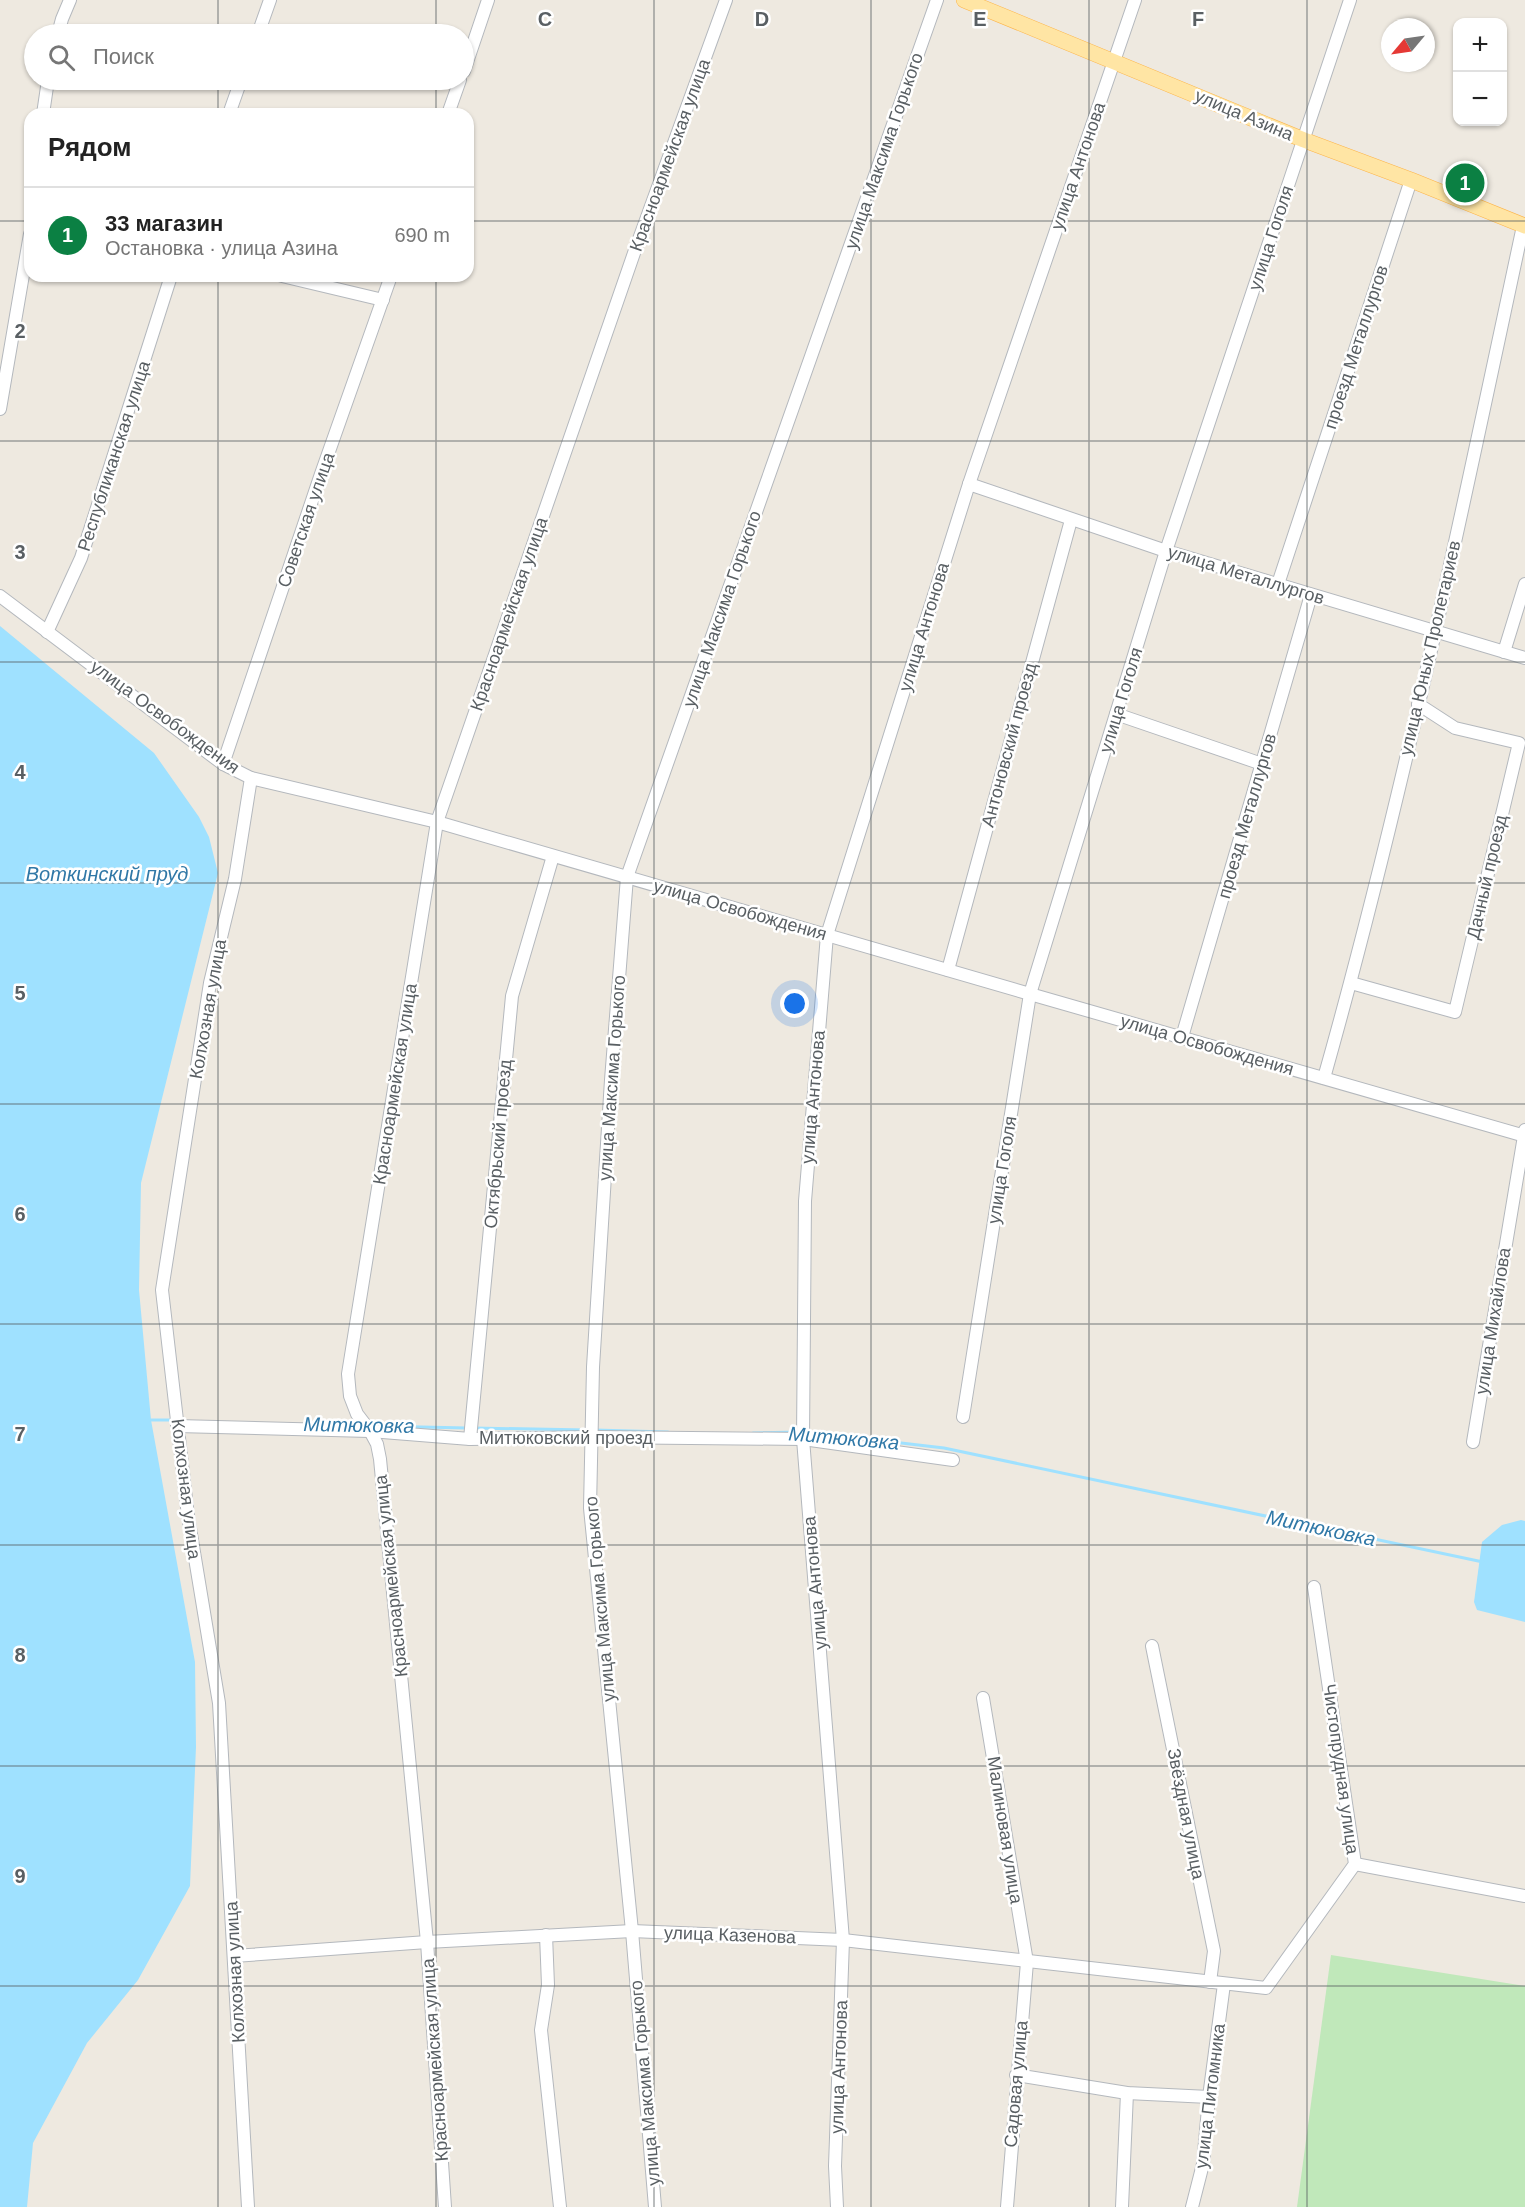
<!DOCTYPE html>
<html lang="ru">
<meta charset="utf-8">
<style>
body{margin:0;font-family:Arial,sans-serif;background:#f6f6f6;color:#222}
.controls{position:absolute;right:18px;top:18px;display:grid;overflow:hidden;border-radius:12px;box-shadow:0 2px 4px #0004}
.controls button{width:54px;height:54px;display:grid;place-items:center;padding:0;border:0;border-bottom:2px solid #e0e0e0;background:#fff;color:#222;font:30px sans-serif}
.compass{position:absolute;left:1381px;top:18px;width:54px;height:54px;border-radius:50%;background:#fff;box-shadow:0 2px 4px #0004;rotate:241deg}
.you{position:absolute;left:795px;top:1004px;width:21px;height:21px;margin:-15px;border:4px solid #fff;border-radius:50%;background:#1a73e8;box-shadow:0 0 0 9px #1a73e833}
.badge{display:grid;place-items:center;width:39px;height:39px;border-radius:50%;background:#0b8043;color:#fff;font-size:20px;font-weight:700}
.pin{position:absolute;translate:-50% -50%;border:3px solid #fff;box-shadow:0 2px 6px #0006}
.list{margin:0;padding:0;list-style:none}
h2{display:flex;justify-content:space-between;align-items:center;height:78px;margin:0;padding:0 24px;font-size:26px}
h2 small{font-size:20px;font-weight:400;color:#767676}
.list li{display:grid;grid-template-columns:39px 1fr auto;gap:18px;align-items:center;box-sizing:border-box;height:96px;padding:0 24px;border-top:2px solid #e0e0e0}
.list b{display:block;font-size:22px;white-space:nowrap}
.list p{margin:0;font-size:20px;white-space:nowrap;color:#767676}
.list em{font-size:20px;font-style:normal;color:#767676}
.icon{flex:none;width:33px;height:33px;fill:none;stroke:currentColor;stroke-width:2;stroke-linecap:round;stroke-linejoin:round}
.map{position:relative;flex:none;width:1525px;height:2207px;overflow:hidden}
.search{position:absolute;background:#fff;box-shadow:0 2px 4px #0004;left:24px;top:24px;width:450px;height:66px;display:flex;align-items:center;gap:15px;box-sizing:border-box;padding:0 21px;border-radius:33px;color:#767676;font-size:22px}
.panel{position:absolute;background:#fff;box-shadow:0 2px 4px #0004;left:24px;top:108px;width:450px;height:174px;border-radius:18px}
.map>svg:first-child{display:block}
</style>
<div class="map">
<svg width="1525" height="2207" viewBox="0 0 1525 2207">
<rect width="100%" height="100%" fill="#eee9e0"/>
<polygon fill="#c0e8ba" points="1331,1955 1525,1986 1525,2207 1297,2207"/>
<g fill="#9fe1ff">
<polygon points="0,626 154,753 199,817 209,837 218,873 141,1183 139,1290 151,1420 195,1662 196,1747 190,1886 138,1980 87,2043 33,2143 27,2207 0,2207"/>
<polygon points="1521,1520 1525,1521 1525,1622 1477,1610 1474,1602 1482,1542 1502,1525"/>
</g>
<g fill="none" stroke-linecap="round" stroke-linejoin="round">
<g stroke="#9fe1ff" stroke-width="3">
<polyline points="151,1420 173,1420"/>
<polyline points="375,1426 467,1428"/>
<polyline points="474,1428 587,1430"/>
<polyline points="594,1430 668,1432"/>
<polyline points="807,1432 944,1448 1483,1562"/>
<polyline points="753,1433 800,1432"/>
</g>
<defs>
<g id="minor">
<polyline points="58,34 62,19 70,0"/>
<polyline points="258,34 270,0"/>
<polyline points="464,71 488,0"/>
<polyline points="43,114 48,80"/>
<polyline points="229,114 241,80"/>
<polyline points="448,114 460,80"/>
<polyline points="282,276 383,300"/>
<polyline points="0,409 30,234"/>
<polyline points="969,484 1166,551 1525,658"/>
<polyline points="1278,584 1411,180"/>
<polyline points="0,596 223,764 251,778 437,822 1030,994 1525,1136"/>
<polyline points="47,632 81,558 171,276"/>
<polyline points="1504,652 1525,584"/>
<polyline points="1116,714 1262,764"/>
<polyline points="223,764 321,474 391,276"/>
<polyline points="948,970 1071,520"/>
<polyline points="1351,983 1455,1012 1519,743 1455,728 1418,704"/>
<polyline points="1182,1037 1311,595"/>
<path d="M1324,1078C1403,798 1462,511 1523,226"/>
<polyline points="963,1417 1030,994 1166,551 1350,0"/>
<polyline points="177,1426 370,1431 470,1439 592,1437 803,1439 953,1460"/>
<polyline points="470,1439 512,996 553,856"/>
<polyline points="1473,1442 1525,1130"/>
<polyline points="1152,1646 1214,1951 1210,1982"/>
<polyline points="983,1698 1027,1962 1007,2207"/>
<polyline points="1355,1864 1525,1896"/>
<polyline points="546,1935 548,1985 541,2030 560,2207"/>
<polyline points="234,1956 427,1942 632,1931 843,1940 1266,1988 1355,1864 1314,1587"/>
<polyline points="1016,2075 1127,2093 1209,2097"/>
<polyline points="248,2207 219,1703 188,1516 162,1290 210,983 235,879 251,778"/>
<polyline points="445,2207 427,1942 380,1459 377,1444 370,1431 357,1414 350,1396 348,1374 437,822 634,253 726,0"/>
<polyline points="655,2207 632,1931 590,1508 593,1367 611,1080 627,877 937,0"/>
<polyline points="837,2207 835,2166 843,1940 803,1439 805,1201 827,935 969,484 1135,0"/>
<polyline points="1122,2207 1127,2093"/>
<polyline points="1192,2207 1203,2164 1209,2097 1224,1984"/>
</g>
<polyline id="major" points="964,0 1304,140 1411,180 1525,226"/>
</defs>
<use href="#minor" stroke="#b4b8bd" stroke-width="14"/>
<use href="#major" stroke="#fdb54a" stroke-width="16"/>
<use href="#minor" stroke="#fff" stroke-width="12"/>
<use href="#major" stroke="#ffe5a4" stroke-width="15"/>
</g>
<path fill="none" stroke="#595f63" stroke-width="1.5" stroke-opacity="0.55" d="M218,0V34M436,0V34M654,0V2207M871,0V2207M1089,0V2207M1307,0V2207M218,80V114M436,80V114M0,221H30M468,221H1525M218,276V2207M436,276V2207M0,441H1525M0,662H1525M0,883H1525M0,1104H1525M0,1324H1525M0,1545H1525M0,1766H1525M0,1986H1525"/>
<g text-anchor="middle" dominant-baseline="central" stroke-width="5" stroke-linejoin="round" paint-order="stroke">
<g font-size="18" fill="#595f63" stroke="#fff">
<text transform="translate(1244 115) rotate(23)">улица Азина</text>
<text transform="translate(884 151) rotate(-71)">улица Максима Горького</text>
<text transform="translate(670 155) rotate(-70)">Красноармейская улица</text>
<text transform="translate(1078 166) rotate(-71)">улица Антонова</text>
<text transform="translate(1271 238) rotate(-72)">улица Гоголя</text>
<text transform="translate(1356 347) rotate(-72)">проезд Металлургов</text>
<text transform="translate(114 456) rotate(-72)">Республиканская улица</text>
<text transform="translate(306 520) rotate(-71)">Советская улица</text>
<text transform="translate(1246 575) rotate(17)">улица Металлургов</text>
<text transform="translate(722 609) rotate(-71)">улица Максима Горького</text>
<text transform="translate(509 614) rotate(-71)">Красноармейская улица</text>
<text transform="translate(924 627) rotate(-73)">улица Антонова</text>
<text transform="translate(1430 648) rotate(-77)">улица Юных Пролетариев</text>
<text transform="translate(1121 700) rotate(-73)">улица Гоголя</text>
<text transform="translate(165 717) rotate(36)">улица Освобождения</text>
<text transform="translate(1009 745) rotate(-75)">Антоновский проезд</text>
<text transform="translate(1247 816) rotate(-74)">проезд Металлургов</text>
<text transform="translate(1487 877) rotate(-77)">Дачный проезд</text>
<text transform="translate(740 910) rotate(16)">улица Освобождения</text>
<text transform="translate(208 1009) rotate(-80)">Колхозная улица</text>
<text transform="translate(1207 1045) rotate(16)">улица Освобождения</text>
<text transform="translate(612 1078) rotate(-86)">улица Максима Горького</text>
<text transform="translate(395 1084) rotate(-81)">Красноармейская улица</text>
<text transform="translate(813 1097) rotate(-85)">улица Антонова</text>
<text transform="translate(498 1144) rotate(-85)">Октябрьский проезд</text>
<text transform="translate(1002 1170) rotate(-81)">улица Гоголя</text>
<text transform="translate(1493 1321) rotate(-81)">улица Михайлова</text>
<text x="566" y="1438">Митюковский проезд</text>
<text transform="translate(186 1489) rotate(83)">Колхозная улица</text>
<text transform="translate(391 1576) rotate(-96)">Красноармейская улица</text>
<text transform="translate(815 1583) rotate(-95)">улица Антонова</text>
<text transform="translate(600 1599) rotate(-95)">улица Максима Горького</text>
<text transform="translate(1341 1769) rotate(82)">Чистопрудная улица</text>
<text transform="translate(1186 1814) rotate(79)">Звёздная улица</text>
<text transform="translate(1005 1830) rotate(81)">Малиновая улица</text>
<text transform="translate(730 1935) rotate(2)">улица Казенова</text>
<text transform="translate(235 1972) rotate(-93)">Колхозная улица</text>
<text transform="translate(435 2060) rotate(-94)">Красноармейская улица</text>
<text transform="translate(839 2067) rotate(-88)">улица Антонова</text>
<text transform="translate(645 2083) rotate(-95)">улица Максима Горького</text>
<text transform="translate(1016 2084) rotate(-85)">Садовая улица</text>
<text transform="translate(1210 2096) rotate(-83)">улица Питомника</text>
</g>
<g font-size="20" font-style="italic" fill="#3078a7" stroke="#fff">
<text x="107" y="874">Воткинский пруд</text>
<text transform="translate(359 1425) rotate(1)">Митюковка</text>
<text transform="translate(844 1438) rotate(5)">Митюковка</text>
<text transform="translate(1321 1528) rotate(12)">Митюковка</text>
</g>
</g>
<g font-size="20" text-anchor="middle" font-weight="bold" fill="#595f63" stroke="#fff" stroke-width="5" stroke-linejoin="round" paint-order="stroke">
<text x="545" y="26">C</text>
<text x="762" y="26">D</text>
<text x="980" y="26">E</text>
<text x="1198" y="26">F</text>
<text x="20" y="338">2</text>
<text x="20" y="559">3</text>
<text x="20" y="779">4</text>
<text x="20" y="1000">5</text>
<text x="20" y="1221">6</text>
<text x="20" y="1441">7</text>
<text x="20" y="1662">8</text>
<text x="20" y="1883">9</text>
</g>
</svg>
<div class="controls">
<button>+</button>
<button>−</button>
</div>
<svg class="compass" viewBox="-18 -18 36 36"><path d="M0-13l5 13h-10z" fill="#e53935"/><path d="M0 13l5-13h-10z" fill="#767676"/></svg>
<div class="you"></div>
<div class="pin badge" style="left:1465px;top:183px">1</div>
<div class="search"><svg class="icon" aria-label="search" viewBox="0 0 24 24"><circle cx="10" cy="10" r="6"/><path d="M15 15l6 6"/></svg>Поиск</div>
<section class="panel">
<h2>Рядом<small></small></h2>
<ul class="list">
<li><span class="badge">1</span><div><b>33 магазин</b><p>Остановка · улица Азина</p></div><em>690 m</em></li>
</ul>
</section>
</div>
